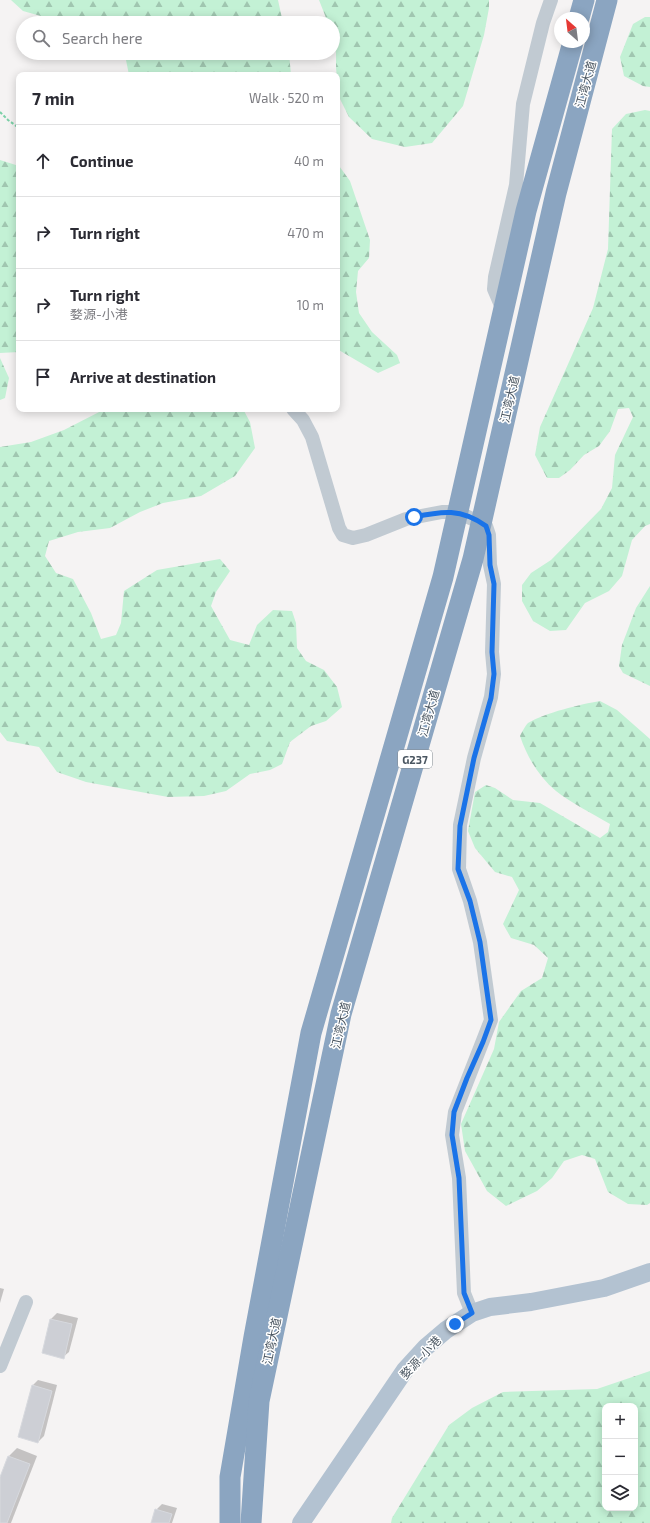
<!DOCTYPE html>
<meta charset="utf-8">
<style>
body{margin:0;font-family:"Exo 2","Noto Sans SC",sans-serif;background:#f2f2f3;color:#2b2b33}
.controls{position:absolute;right:12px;bottom:12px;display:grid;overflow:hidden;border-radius:8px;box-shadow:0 2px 10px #0003}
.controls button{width:36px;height:36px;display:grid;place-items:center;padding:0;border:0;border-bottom:1px solid #e1e1e2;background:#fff;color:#2b2b33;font:20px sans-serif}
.compass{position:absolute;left:554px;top:12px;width:36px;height:36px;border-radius:50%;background:#fff;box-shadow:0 2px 10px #0003;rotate:332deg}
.stop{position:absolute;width:12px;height:12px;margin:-9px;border:3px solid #1a73e8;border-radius:50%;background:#fff}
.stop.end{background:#1a73e8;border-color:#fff;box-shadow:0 1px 4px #0008}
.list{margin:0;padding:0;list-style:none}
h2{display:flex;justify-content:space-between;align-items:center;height:52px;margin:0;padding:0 16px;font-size:17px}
h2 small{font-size:13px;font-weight:400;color:#7c7c81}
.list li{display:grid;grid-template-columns:26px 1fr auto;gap:12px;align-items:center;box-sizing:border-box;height:72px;padding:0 16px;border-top:1px solid #e1e1e2}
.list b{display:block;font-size:15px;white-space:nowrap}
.list p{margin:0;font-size:13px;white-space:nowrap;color:#7c7c81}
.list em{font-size:13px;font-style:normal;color:#7c7c81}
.icon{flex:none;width:22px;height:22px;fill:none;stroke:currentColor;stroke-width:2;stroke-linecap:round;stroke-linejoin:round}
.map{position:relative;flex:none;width:650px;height:1523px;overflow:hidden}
.search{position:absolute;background:#fff;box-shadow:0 2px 10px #0003;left:16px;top:16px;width:324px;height:44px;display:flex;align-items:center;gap:10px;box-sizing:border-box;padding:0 14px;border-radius:22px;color:#7c7c81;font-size:15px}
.panel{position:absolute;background:#fff;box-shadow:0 2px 10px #0003;left:16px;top:72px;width:324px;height:340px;border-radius:8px}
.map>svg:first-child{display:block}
</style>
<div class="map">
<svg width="650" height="1523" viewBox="0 0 650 1523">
<defs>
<pattern id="forest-firs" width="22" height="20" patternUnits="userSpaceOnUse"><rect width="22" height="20" fill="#c3f1d5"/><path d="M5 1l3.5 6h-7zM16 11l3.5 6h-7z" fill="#a0c6b0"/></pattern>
</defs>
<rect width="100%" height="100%" fill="#f5f3f3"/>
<g fill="url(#forest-firs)" fill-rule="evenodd">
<polygon points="11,0 278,0 283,23 63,23 55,20 23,11"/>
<polygon points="319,0 489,0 489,8 484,35 463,106 432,143 405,147 372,139 349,117 339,97 336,68 336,53 333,37 333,23 328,23"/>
<polygon points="645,17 650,17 650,87 643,86 624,76 620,57 633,24"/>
<polygon points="119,53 289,53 291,75 129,75 126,60"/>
<polygon points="645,110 650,111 650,524 645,526 632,540 622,576 609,591 585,603 566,630 550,631 533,621 522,601 522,585 531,573 551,560 601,509 612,488 615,455 633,417 629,408 618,409 610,431 599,446 584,455 570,470 559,478 547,478 535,455 540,427 593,308 608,249 612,129 626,114"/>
<polygon points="0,160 19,166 19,352 0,353"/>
<polygon points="337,163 350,181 370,240 369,258 358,271 356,292 359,313 372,332 397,355 400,363 378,373 337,349"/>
<polygon points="0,358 9,378 5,398 0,400"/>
<polygon points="105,409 243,409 250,422 255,448 235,476 201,496 163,503 140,512 110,528 78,532 49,541 45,556 56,573 73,579 91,613 101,639 116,635 121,623 124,591 157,570 220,559 230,571 216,592 211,606 230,640 249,645 257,625 273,610 292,611 296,623 297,648 306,661 324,670 337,687 342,707 326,721 311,726 290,742 282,764 270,770 250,774 226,791 204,796 168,797 86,782 57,772 39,747 7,741 0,732 0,447 31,442 64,430"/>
<polygon points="650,586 650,686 623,673 619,666 622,645 636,608"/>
<path d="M600,701L617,710L650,739V1203L647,1205L628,1204L608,1192L595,1159L582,1155L564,1161L552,1178L537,1191L506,1206L487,1191L465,1151L461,1124L494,1049L499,1022L521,991L542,978L548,958L534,945L511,938L503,924L519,890L512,877L495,872L475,848L468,831L475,792L486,785L495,788L513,800L540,803L600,838L608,832L610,824C593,814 571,803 556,791C539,777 527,757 520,736C522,732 525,726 528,723C545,713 581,704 600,701Z"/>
<path d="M650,1371V1523H391L392,1518L449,1425L472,1408L503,1392L597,1389ZM605,1406H635V1508H605Z"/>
</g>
<g fill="#0003">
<polygon points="0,1288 4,1289 0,1303"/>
<polygon points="57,1313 78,1318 69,1352 63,1357 43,1352 51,1319"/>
<polygon points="38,1380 57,1385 44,1436 38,1442 32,1386"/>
<polygon points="17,1448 37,1456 11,1523 0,1523 0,1480 9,1456"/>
<polygon points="162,1504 177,1508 172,1523 152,1523 156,1510"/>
</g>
<g fill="#cdcfd5" stroke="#d7d9de">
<polygon points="50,1319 72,1324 64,1359 42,1353"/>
<polygon points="32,1385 52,1391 38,1443 18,1437"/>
<polygon points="8,1456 30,1464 7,1523 0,1523 0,1477"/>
<polygon points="155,1509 172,1514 169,1523 151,1523"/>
</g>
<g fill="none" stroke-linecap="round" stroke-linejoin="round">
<polyline stroke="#7ad0a6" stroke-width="2" stroke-dasharray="3 2" stroke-linecap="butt" points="0,112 8,120 19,128"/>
<g stroke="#c1cad2" stroke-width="14">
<polyline points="503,310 494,289 495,277 516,185 523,104 543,23 551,0"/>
<polyline points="293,409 303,420 312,437 339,528 343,535 353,538 366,535 406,519 442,512 457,512 481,523 486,526 489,535 490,565 494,584 492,652 494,674 491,697 474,758 460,825 459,869 470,901 480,942 491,1020 455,1112 452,1135 459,1178 464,1293 472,1313"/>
<polyline points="0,1366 26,1302"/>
</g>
<polyline stroke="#b3c2d1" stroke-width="18" points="301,1523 405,1370 426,1347 446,1330 472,1313 490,1307 531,1302 604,1288 650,1272"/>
<g stroke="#8ba5c1" stroke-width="21">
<polyline points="579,18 584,0"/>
<polyline points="230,1523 230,1477 254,1337 311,1033 443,577 526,211 573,42"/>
<polyline points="251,1523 259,1401 341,1014 473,559 556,193 607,0"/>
</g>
</g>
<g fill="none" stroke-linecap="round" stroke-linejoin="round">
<path stroke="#1a73e8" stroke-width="5" d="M414,517C442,511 461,508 486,526L489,535L490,565L494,584L492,652L494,674L491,698L474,758L460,826L458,869L470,901L480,942L491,1020L483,1042L467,1078L454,1112L452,1135L459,1178L464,1293L472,1313L455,1324"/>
</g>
<g text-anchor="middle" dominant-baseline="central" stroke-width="3" stroke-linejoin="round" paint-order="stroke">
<rect fill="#fff" stroke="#808990" stroke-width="1" x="398" y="750" width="34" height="18" rx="3"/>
<g font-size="11" font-weight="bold" fill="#4a5661">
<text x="415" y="759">G237</text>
</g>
<g font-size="12" fill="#4a5661" stroke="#fff">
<text transform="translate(585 84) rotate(-75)">江湾大道</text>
<text transform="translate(509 399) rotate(-77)">江湾大道</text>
<text transform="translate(428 713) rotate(-74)">江湾大道</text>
<text transform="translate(340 1025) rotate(-77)">江湾大道</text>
<text transform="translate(271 1341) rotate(-78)">江湾大道</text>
<text transform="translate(420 1357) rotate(-47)">婺源-小港</text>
</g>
</g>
</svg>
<div class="controls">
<button>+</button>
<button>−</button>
<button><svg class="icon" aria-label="layers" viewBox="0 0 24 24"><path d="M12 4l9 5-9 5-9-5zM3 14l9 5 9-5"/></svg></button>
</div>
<svg class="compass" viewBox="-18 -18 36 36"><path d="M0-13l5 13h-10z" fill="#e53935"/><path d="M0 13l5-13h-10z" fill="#7c7c81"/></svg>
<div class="stop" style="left:414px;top:517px"></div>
<div class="stop end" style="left:455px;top:1324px"></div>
<div class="search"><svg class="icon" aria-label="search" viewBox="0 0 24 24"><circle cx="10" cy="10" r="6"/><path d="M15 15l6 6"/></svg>Search here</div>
<section class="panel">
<h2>7 min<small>Walk · 520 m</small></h2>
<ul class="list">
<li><svg class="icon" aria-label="ahead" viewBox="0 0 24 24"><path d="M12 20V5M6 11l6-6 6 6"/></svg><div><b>Continue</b></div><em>40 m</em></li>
<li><svg class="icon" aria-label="right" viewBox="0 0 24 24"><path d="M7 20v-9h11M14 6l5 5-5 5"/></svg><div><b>Turn right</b></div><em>470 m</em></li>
<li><svg class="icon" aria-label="right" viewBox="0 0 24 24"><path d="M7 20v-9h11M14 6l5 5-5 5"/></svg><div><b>Turn right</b><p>婺源-小港</p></div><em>10 m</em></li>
<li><svg class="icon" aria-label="arrive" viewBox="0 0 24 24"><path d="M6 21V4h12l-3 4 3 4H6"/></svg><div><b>Arrive at destination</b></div></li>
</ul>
</section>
</div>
